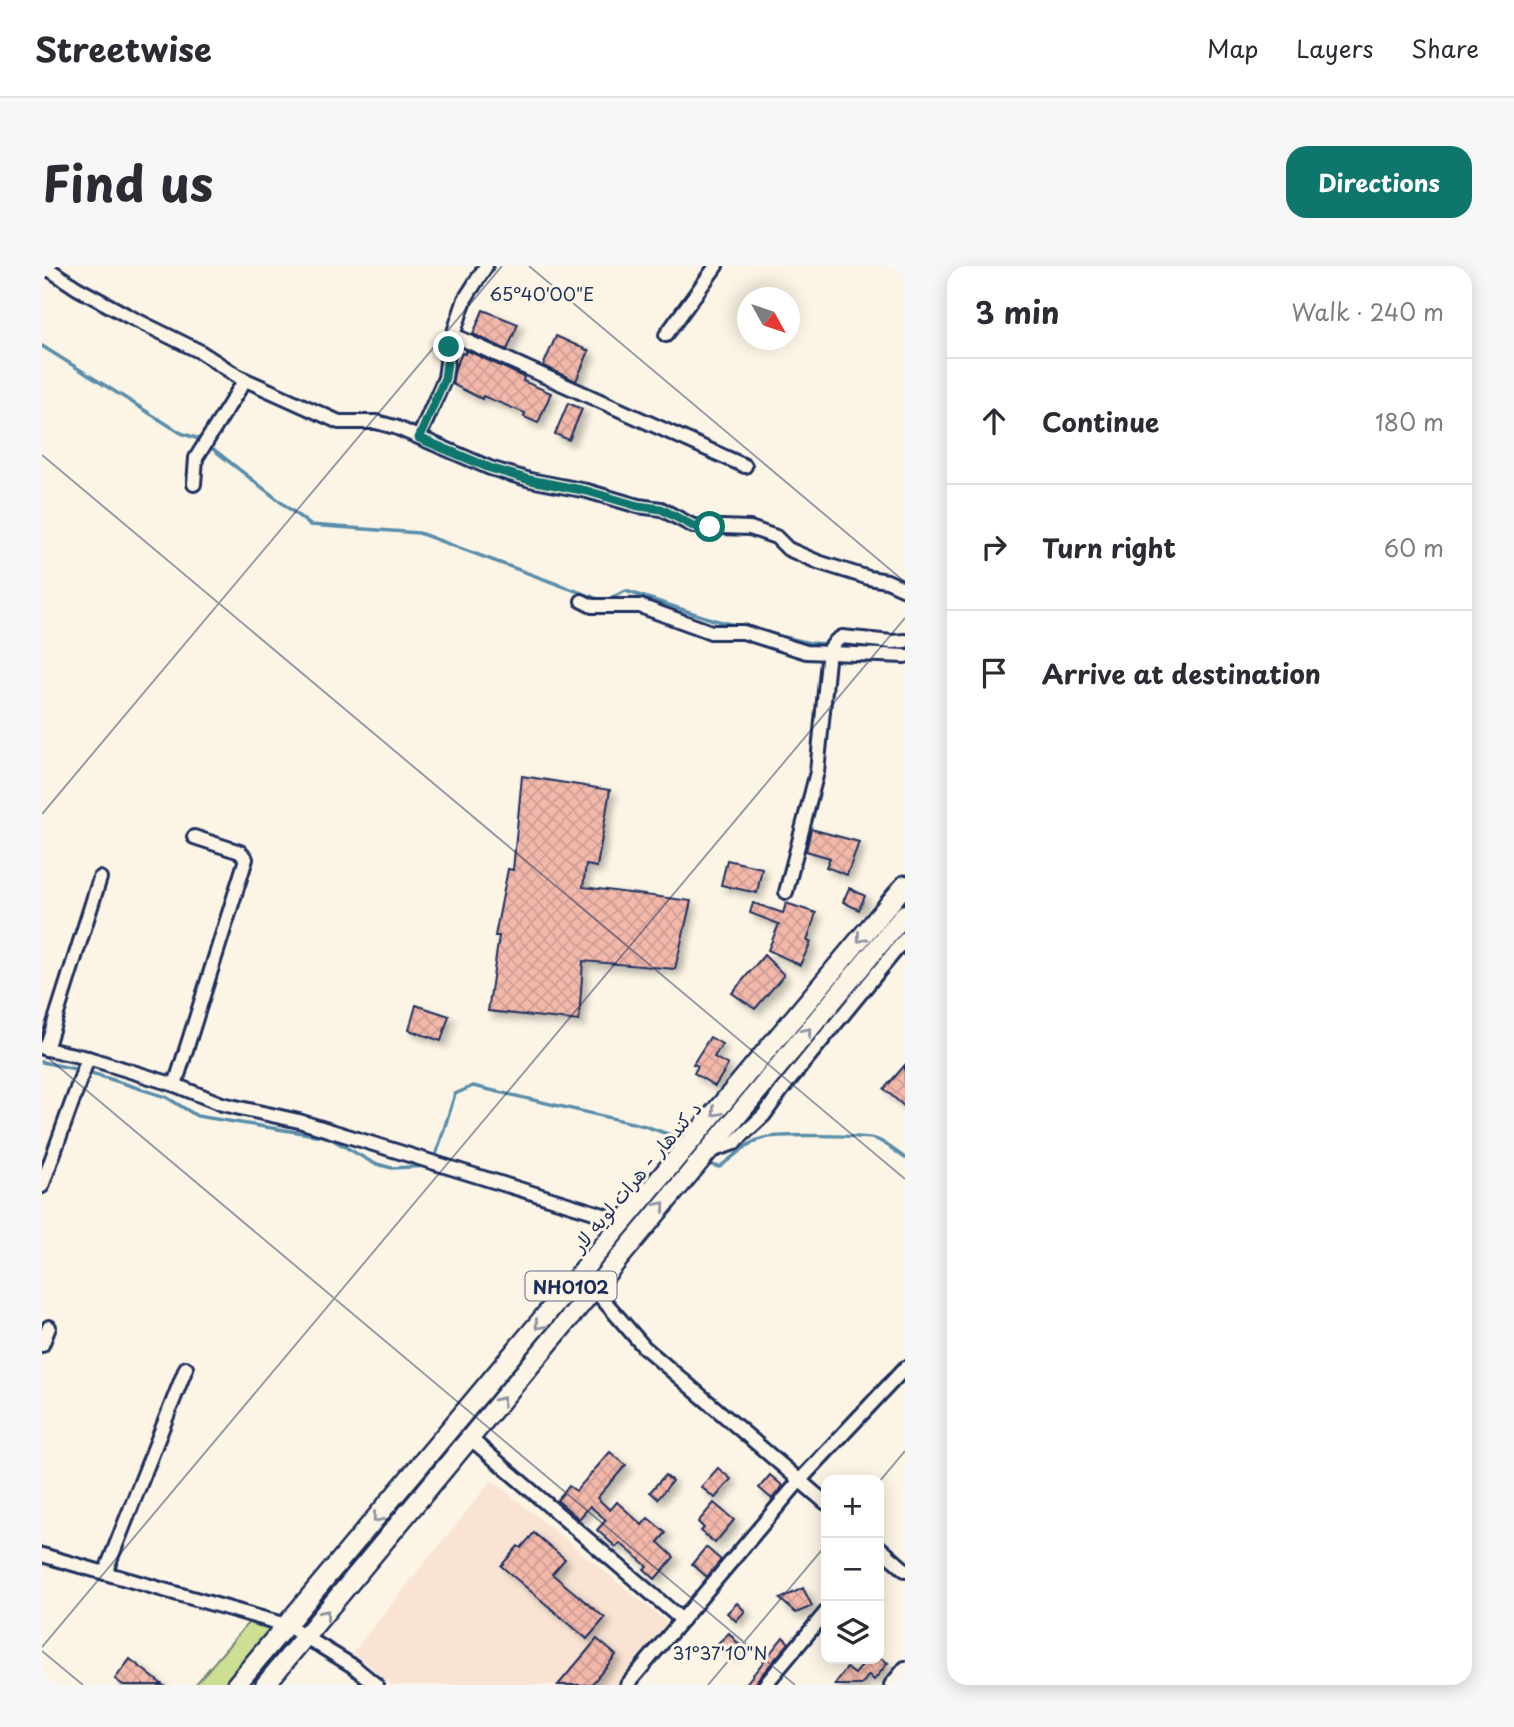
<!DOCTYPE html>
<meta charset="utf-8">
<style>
body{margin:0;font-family:"Playpen Sans","Playpen Sans Arabic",sans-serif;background:#f7f7f7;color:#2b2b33}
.controls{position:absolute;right:21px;bottom:21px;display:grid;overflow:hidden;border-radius:14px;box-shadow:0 4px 18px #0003}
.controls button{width:63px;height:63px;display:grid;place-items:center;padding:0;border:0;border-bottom:2px solid #e1e1e2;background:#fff;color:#2b2b33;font:35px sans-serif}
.compass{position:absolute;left:695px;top:21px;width:63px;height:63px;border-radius:50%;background:#fff;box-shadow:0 4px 18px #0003;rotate:130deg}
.stop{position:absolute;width:21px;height:21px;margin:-16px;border:5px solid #0f766e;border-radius:50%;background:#fff}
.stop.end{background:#0f766e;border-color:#fff;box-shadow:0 2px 7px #0008}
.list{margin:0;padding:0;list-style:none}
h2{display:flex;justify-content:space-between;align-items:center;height:91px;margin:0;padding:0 28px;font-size:30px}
h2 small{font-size:23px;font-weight:400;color:#7c7c81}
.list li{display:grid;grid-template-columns:46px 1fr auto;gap:21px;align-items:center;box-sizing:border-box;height:126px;padding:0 28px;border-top:2px solid #e1e1e2}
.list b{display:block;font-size:26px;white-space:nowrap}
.list em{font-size:23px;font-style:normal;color:#7c7c81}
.icon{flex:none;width:38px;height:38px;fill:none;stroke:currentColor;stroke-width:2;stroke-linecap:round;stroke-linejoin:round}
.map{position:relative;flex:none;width:863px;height:1419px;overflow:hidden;border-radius:21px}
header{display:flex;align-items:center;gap:42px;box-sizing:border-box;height:98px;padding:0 35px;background:#fff;border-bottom:2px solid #e1e1e2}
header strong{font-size:33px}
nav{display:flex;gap:38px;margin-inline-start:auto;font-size:24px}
.intro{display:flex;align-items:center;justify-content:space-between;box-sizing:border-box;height:168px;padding:0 42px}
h1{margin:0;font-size:49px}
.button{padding:18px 32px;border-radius:21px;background:#0f766e;color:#fff;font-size:24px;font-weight:700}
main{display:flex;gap:42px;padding:0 42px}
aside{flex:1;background:#fff;border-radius:21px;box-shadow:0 4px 18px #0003}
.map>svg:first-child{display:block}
</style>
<header>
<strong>Streetwise</strong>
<nav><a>Map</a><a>Layers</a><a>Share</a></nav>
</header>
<div class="intro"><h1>Find us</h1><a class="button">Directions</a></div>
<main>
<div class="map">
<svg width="863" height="1419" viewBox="0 0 863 1419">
<defs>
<pattern id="building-cross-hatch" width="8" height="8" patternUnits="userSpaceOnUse" patternTransform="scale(1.75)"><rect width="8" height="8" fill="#f2b8aa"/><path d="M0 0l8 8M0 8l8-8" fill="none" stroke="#cf9e95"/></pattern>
<filter id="shadow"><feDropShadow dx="5" dy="5" stdDeviation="3.5" flood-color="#0004"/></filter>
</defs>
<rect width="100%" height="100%" fill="#fcf5e5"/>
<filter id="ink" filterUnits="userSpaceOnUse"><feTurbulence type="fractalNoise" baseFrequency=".0143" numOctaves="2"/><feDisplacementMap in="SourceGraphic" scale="14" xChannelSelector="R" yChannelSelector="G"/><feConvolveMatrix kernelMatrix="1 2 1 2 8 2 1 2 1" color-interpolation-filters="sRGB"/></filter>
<g filter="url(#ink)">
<polygon fill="#f9e3d3" points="450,1214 625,1356 574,1419 350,1419 311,1386"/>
<polygon fill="#cddf93" stroke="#748778" stroke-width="2" points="206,1357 229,1363 183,1419 153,1419"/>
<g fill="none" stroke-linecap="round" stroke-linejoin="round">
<g stroke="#588dab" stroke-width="3.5">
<polyline points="0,80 139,167 160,174"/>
<polyline points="166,179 268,259 377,267 561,335 584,325 672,354 702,361"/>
<polyline points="713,364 768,377 788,378"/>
<polyline points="795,379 840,381"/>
<polyline points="851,382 863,382"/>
<polyline points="0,796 38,804"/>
<polyline points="46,806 124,831 155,850 286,871 331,897 350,902 387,900"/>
<polyline points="393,892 413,828 431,820 603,860 640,873"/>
<path d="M670,899L677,901C691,892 705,876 722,872C735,868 826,869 836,874C845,878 854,886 863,892"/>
</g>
</g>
<g fill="url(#building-cross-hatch)" stroke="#1b2f5e" stroke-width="2" filter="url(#shadow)">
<polygon points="441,44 476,58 465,84 431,68"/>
<polygon points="514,70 547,85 534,115 501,100"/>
<polygon points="424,84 482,111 481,115 509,127 496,157 482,151 483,147 441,130 440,133 410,118 413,102 420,87 423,88"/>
<polygon points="526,137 540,143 527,174 513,168"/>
<polygon points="480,510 568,524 555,601 544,599 541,621 649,635 633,703 541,695 537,755 446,745 457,670 453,670 466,603 471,604"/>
<polygon points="769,563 817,576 805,609 784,601 788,592 764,585"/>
<polygon points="685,594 720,602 715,627 679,619"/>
<polygon points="807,622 823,630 817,644 801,636"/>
<polygon points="711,637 741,647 744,637 774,647 765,675 769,676 758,699 726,684 737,658 708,647"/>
<polygon points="722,689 742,709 713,743 690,727"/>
<polygon points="374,739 407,750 399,775 367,764"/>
<polygon points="668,771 680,778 672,791 686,799 673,820 652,807 656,800 651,798"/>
<polygon points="863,799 863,841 842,823"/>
<polygon points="568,1186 584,1199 555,1232 568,1244 575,1236 600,1259 606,1252 624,1267 616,1276 632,1291 613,1313 602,1303 605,1300 578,1277 574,1281 555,1264 564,1254 548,1240 537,1253 515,1234 527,1220 534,1225"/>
<polygon points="676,1202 689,1213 673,1232 659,1221"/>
<polygon points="623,1209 630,1215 616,1233 608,1226"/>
<polygon points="728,1209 741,1220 730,1233 717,1222"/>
<polygon points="672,1237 692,1254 673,1277 659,1265 662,1262 656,1256"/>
<polygon points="492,1267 523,1293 510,1308 563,1352 545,1373 459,1300 476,1280 479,1282"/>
<polygon points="664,1281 679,1294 665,1311 650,1298"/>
<polygon points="761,1322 770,1340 754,1347 738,1333"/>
<polygon points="695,1337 703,1345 694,1355 685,1347"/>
<polygon points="687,1367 698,1380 687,1390 676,1377"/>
<polygon points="741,1371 747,1377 716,1413 714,1419 703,1419"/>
<polygon points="555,1373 574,1389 549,1419 516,1419"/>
<polygon points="88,1393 121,1419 81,1419 73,1413"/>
<polygon points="825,1393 840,1393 846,1397 832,1414 827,1409 819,1419 792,1419 805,1402 813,1408"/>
</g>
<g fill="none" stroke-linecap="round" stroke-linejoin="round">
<defs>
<g id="minor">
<polyline points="2,0 35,22 88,51 157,85 197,111 297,156 334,156 353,161 448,202 488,214 545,225 596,240 619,243 651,260 708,262 734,271 746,283 776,296 827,312 845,315 863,323"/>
<polyline points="411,69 703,200"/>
<polyline points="624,69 674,0"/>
<polyline points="377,171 403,112 407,81 423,33 444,0"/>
<polyline points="152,218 154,192 203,114"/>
<polyline points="540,335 550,340 598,340 669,366 701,366 764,386 863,390"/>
<polyline points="744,626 775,506 787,384 794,375 800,371 850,376 863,375"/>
<polyline points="0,782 46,792 133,819 180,838 257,855 568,951 581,958"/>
<polyline points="4,783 58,612"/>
<polyline points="133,819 204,593 198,586 152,571"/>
<polyline points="666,886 692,877 722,849 742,821 863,673"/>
<polyline points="0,920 46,792"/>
<polyline points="551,1022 602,1081 784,1237"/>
<polyline points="0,1079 7,1061"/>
<polyline points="429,1173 640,1354"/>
<polyline points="837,1281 863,1304"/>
<polyline points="0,1289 244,1359 311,1400 334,1419"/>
<polyline points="63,1307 144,1102"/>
<polyline points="585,1419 758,1214 863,1102"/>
<polyline points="723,1419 784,1346"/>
<polyline points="849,1419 863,1402"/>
</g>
<g id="highway">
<polyline points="194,1419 863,619"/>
<polyline points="223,1419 863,648"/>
</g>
</defs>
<use href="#minor" stroke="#1b2f5e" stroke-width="18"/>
<use href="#highway" stroke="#1b2f5e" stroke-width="23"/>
<use href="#minor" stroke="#fcf5e5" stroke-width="12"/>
<use href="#highway" stroke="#fcf5e5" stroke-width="18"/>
</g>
<defs><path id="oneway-chevron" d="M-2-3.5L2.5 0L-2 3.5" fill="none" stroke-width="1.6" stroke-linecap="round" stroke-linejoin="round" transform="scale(1.75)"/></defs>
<g stroke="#8c92a2">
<use href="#oneway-chevron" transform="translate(819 672) rotate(130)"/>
<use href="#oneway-chevron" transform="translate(765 766) rotate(-50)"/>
<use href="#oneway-chevron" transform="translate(674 846) rotate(130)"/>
<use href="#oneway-chevron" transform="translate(619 940) rotate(-50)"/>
<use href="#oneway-chevron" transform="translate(497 1059) rotate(130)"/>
<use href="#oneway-chevron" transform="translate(459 1135) rotate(-51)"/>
<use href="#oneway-chevron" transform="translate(335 1252) rotate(130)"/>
<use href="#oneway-chevron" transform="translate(283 1348) rotate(-50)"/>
</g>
</g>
<g fill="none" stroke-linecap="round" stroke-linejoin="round" filter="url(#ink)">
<polyline stroke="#0f766e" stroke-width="9" points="407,81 403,112 377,172 448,202 488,214 545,225 596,240 619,243 651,260 668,261"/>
</g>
<path fill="none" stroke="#1b2f5e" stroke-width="2" stroke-opacity="0.45" d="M487,0L863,316M0,189L863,913M0,548L460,0M0,787L753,1419M837,1216L863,1185M0,1381L863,352M0,1385L41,1419M666,1419L784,1279"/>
<g text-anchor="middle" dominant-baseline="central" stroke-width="6" stroke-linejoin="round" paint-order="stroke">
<rect fill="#fcf5e5" stroke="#5e6a86" stroke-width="2" x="483.5" y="1005.5" width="91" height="29" rx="5"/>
<g font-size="18" font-weight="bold" fill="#1b2f5e">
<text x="529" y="1020">NH0102</text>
</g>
<g font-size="19" fill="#1b2f5e" stroke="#fcf5e5">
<text transform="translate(594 910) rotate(-50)">د کندهار - هرات لويه لار</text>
</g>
</g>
<g font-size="18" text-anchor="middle" fill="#1b2f5e" stroke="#fcf5e5" stroke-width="6" stroke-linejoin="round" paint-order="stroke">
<text x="500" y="35">65°40'00"E</text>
<text x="678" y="1394">31°37'10"N</text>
</g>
</svg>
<div class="controls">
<button>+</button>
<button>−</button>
<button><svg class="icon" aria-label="layers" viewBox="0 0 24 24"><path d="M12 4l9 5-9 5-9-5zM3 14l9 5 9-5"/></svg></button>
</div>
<svg class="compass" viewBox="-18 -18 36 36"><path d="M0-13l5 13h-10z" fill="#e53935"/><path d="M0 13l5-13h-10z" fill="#7c7c81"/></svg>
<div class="stop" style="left:668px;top:261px"></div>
<div class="stop end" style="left:407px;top:81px"></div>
</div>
<aside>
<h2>3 min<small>Walk · 240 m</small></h2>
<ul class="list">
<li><svg class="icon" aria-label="ahead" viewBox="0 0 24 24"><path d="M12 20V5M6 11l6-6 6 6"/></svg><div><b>Continue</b></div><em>180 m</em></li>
<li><svg class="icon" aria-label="right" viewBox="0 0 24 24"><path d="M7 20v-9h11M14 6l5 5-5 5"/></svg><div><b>Turn right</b></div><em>60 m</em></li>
<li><svg class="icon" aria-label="arrive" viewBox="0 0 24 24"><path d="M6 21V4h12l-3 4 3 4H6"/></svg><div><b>Arrive at destination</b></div></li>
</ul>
</aside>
</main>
